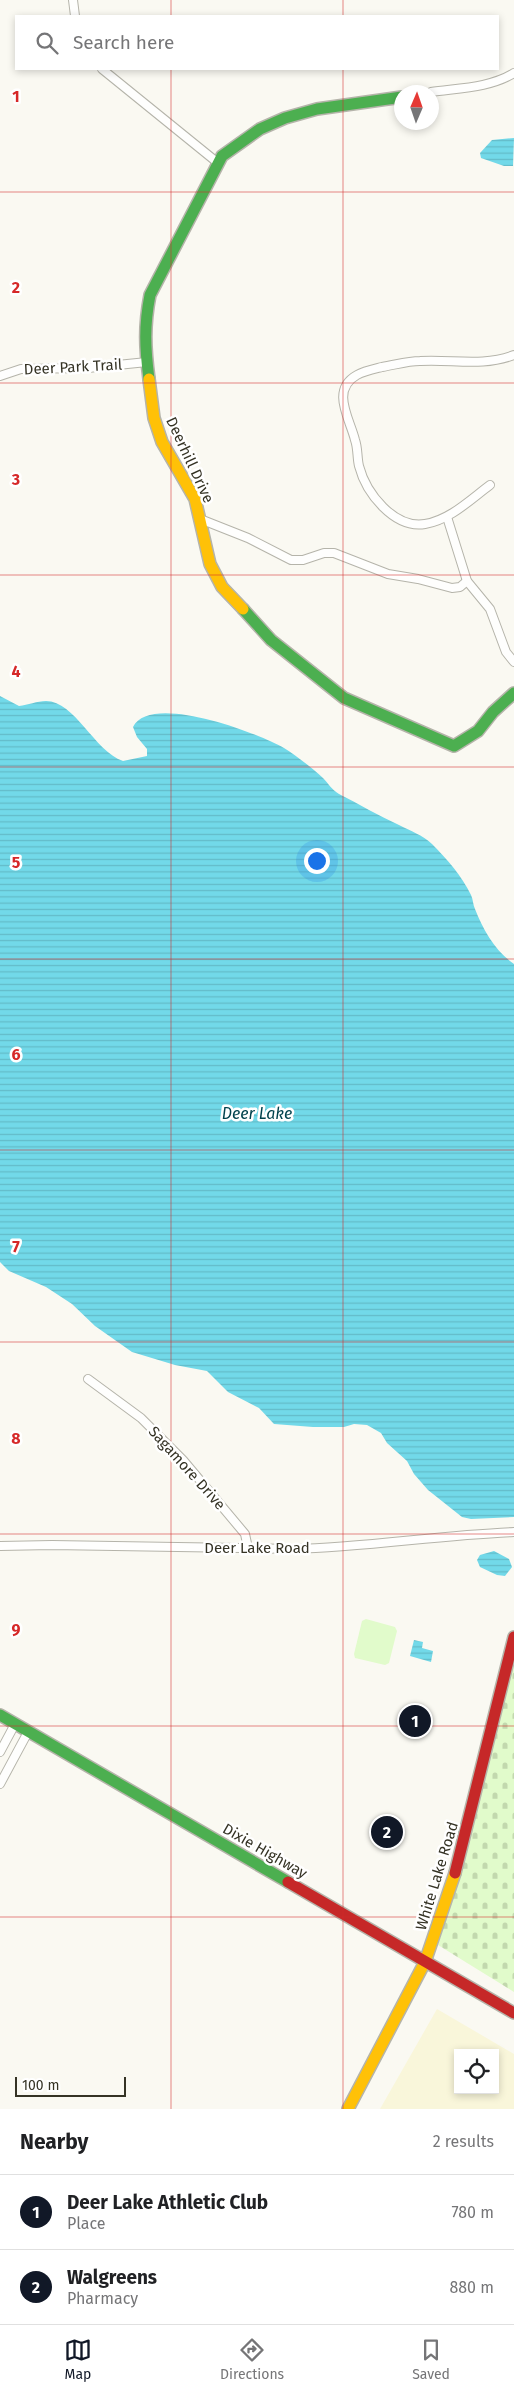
<!DOCTYPE html>
<style>
body{margin:0;font-family:"Fira Sans",sans-serif;background:#f6f6f6;color:#202124}
.controls{position:absolute;right:15px;bottom:15px;display:grid;overflow:hidden;border-radius:0px;box-shadow:0 2px 8px #0003}
.controls button{width:45px;height:45px;display:grid;place-items:center;padding:0;border:0;border-bottom:1px solid #e0e0e0;background:#fff;color:#202124;font:25px sans-serif}
.compass{position:absolute;left:394px;top:85px;width:45px;height:45px;border-radius:50%;background:#fff;box-shadow:0 2px 8px #0003;rotate:2deg}
.scale{position:absolute;left:15px;bottom:12px;width:111px;box-sizing:border-box;padding-left:5px;border:2px solid #353325;border-top:0;font-size:14px;line-height:18px;white-space:nowrap;color:#353325;-webkit-text-stroke:4px #fff;paint-order:stroke}
.you{position:absolute;left:316px;top:860px;width:18px;height:18px;margin:-12px;border:4px solid #fff;border-radius:50%;background:#1a73e8;box-shadow:0 0 0 8px #1a73e833}
.badge{display:grid;place-items:center;width:32px;height:32px;border-radius:50%;background:#111827;color:#fff;font-size:16px;font-weight:700}
.pin{position:absolute;translate:-50% -50%;border:2px solid #fff;box-shadow:0 1px 5px #0006}
.list{margin:0;padding:0;list-style:none}
h2{display:flex;justify-content:space-between;align-items:center;height:65px;margin:0;padding:0 20px;font-size:21px}
h2 small{font-size:16px;font-weight:400;color:#757577}
.list li{display:grid;grid-template-columns:32px 1fr auto;gap:15px;align-items:center;box-sizing:border-box;height:75px;padding:0 20px;border-top:1px solid #e0e0e0}
.list b{display:block;font-size:19px;white-space:nowrap}
.list p{margin:0;font-size:16px;white-space:nowrap;color:#757577}
.list em{font-size:16px;font-style:normal;color:#757577}
.icon{flex:none;width:28px;height:28px;fill:none;stroke:currentColor;stroke-width:2;stroke-linecap:round;stroke-linejoin:round}
.map{position:relative;flex:none;width:514px;height:2109px;overflow:hidden}
.search{position:absolute;background:#fff;box-shadow:0 2px 8px #0003;left:15px;right:15px;top:15px;height:55px;display:flex;align-items:center;gap:12px;box-sizing:border-box;padding:0 18px;border-radius:0px;color:#757577;font-size:19px}
.sheet{height:215px;background:#fff}
nav{display:flex;justify-content:space-around;align-items:center;box-sizing:border-box;height:70px;border-top:1px solid #e0e0e0;background:#fff;font-size:14px;color:#757577}
nav a{display:grid;justify-items:center;gap:2px}
nav .on{color:#111827}
.map>svg:first-child{display:block}
</style>
<div class="map">
<svg width="514" height="2109" viewBox="0 0 514 2109">
<defs>
<pattern id="cemetery-stones" width="16" height="16" patternUnits="userSpaceOnUse" patternTransform="scale(1.25)"><rect width="16" height="16" fill="#e1fbcb"/><path d="M2 7V4a2 2 0 0 1 4 0v3zM10 15v-3a2 2 0 0 1 4 0v3z" fill="#c2d8ae"/></pattern>
<pattern id="water-rules" width="6" height="5" patternUnits="userSpaceOnUse" patternTransform="scale(1.25)"><rect width="6" height="5" fill="#72d9e9"/><path d="M0 2.5h6" fill="none" stroke="#63bbc8"/></pattern>
</defs>
<rect width="100%" height="100%" fill="#faf9f2"/>
<path fill="#f9f6da" fill-rule="evenodd" d="M437,2009L514,2054V2109H380ZM458,2053H495V2090H458Z"/>
<polygon fill="url(#cemetery-stones)" points="514,1658 514,1992 438,1945 465,1854"/>
<polygon fill="#e1fbcb" points="366,1619 395,1627 397,1631 389,1663 385,1665 355,1658 354,1654 362,1621"/>
<g fill="url(#water-rules)">
<polygon points="514,138 513,166 504,166 481,158 480,153 492,140"/>
<path d="M0,696L19,706C28,705 37,701 46,701C75,701 94,751 123,761L147,756V749L137,737L133,727C150,692 258,733 284,748C297,756 312,768 323,778C328,783 332,790 339,794C359,804 379,816 399,825C411,831 422,835 432,844C447,859 462,876 471,895C473,899 473,905 475,909C483,930 496,952 514,964V1517L471,1519L462,1517L428,1490L414,1474L407,1461L387,1443L381,1433L367,1425L354,1424L344,1427H313L274,1424L259,1408L228,1392L207,1371L175,1365L132,1352L95,1326L72,1304L46,1287L9,1271L0,1262Z"/>
<polygon points="494,1551 509,1559 512,1567 505,1576 497,1575 480,1567 477,1560 480,1555"/>
<polygon points="414,1640 423,1642 422,1648 433,1651 431,1662 410,1656"/>
</g>
<g fill="none" stroke-linecap="round" stroke-linejoin="round">
<defs>
<g id="street">
<polyline points="73,0 75,16"/>
<polyline points="102,69 218,163"/>
<path d="M431,92C458,88 490,88 514,73"/>
<polyline points="0,376 21,369 88,368 147,362"/>
<path d="M490,485C471,499 450,520 425,524C394,529 366,493 359,466C357,458 358,448 355,440C350,419 330,390 357,375C364,371 374,369 382,367C395,365 407,361 420,361C453,359 482,367 514,355"/>
<polyline points="447,517 467,581 490,609 506,652 514,662"/>
<polyline points="200,519 248,538 291,560 303,560 324,553 334,553 388,574 418,579 452,588 460,587 467,581"/>
<polyline points="88,1379 141,1418 183,1460 245,1534 248,1548"/>
<path d="M0,1546L52,1545L294,1549C367,1547 440,1535 514,1532"/>
<polyline points="0,1752 15,1724"/>
<polyline points="0,1784 28,1732"/>
</g>
<g id="fast">
<path d="M149,379C145,348 144,326 150,295L222,156L260,129L285,118L317,109L402,97"/>
<polyline points="243,609 271,640 344,698 454,746 478,731 493,712 514,693"/>
<polyline points="0,1715 288,1882"/>
</g>
<g id="slow">
<polyline points="149,379 154,418 162,442 195,499 210,564 222,587 243,609"/>
<polyline points="348,2109 425,1962 455,1873"/>
</g>
<g id="jam">
<polyline points="455,1873 514,1637"/>
<polyline points="288,1882 514,2013"/>
</g>
</defs>
<use href="#street" stroke="#b5b4aa" stroke-width="10"/>
<use href="#fast" stroke="#b5b4aa" stroke-width="14"/>
<use href="#slow" stroke="#b5b4aa" stroke-width="14"/>
<use href="#jam" stroke="#b5b4aa" stroke-width="14"/>
<use href="#street" stroke="#fefefd" stroke-width="8"/>
<use href="#fast" stroke="#4caf50" stroke-width="11"/>
<use href="#slow" stroke="#ffc107" stroke-width="11"/>
<use href="#jam" stroke="#c62828" stroke-width="11"/>
</g>
<path fill="none" stroke="#d62828" stroke-width="1" stroke-opacity="0.55" d="M171,0V16M343,0V16M171,69V2109M343,69V2109M0,192H514M0,383H514M0,575H514M0,767H514M0,959H514M0,1150H514M0,1342H514M0,1534H514M0,1726H514M0,1917H514"/>
<g text-anchor="middle" dominant-baseline="central" stroke-width="5" stroke-linejoin="round" paint-order="stroke">
<g font-size="15" fill="#353325" stroke="#fff">
<text transform="translate(73 367) rotate(-3)">Deer Park Trail</text>
<text transform="translate(190 460) rotate(65)">Deerhill Drive</text>
<text transform="translate(187 1468) rotate(48)">Sagamore Drive</text>
<text x="257" y="1548">Deer Lake Road</text>
<text transform="translate(265 1851) rotate(30)">Dixie Highway</text>
<text transform="translate(437 1876) rotate(-73)">White Lake Road</text>
</g>
<g font-size="16" font-style="italic" fill="#00424d" stroke="#fff">
<text x="257" y="1113">Deer Lake</text>
</g>
</g>
<g font-size="16" text-anchor="middle" font-weight="bold" fill="#d62828" stroke="#fff" stroke-width="5" stroke-linejoin="round" paint-order="stroke">
<text x="16" y="102">1</text>
<text x="16" y="293">2</text>
<text x="16" y="485">3</text>
<text x="16" y="677">4</text>
<text x="16" y="868">5</text>
<text x="16" y="1060">6</text>
<text x="16" y="1252">7</text>
<text x="16" y="1444">8</text>
<text x="16" y="1635">9</text>
</g>
</svg>
<div class="controls">
<button><svg class="icon" aria-label="locate" viewBox="0 0 24 24"><circle cx="12" cy="12" r="6"/><path d="M12 2v4M12 18v4M2 12h4M18 12h4"/></svg></button>
</div>
<svg class="compass" viewBox="-18 -18 36 36"><path d="M0-13l5 13h-10z" fill="#e53935"/><path d="M0 13l5-13h-10z" fill="#757577"/></svg>
<div class="scale">100 m</div>
<div class="you"></div>
<div class="pin badge" style="left:415px;top:1721px">1</div>
<div class="pin badge" style="left:387px;top:1832px">2</div>
<div class="search"><svg class="icon" aria-label="search" viewBox="0 0 24 24"><circle cx="10" cy="10" r="6"/><path d="M15 15l6 6"/></svg>Search here</div>
</div>
<section class="sheet">
<h2>Nearby<small>2 results</small></h2>
<ul class="list">
<li><span class="badge">1</span><div><b>Deer Lake Athletic Club</b><p>Place</p></div><em>780 m</em></li>
<li><span class="badge">2</span><div><b>Walgreens</b><p>Pharmacy</p></div><em>880 m</em></li>
</ul>
</section>
<nav>
<a class="on"><svg class="icon" aria-label="map" viewBox="0 0 24 24"><path d="M3 6l6-2 6 2 6-2v14l-6 2-6-2-6 2zM9 4v14M15 6v14"/></svg>Map</a>
<a><svg class="icon" aria-label="directions" viewBox="0 0 24 24"><path d="M12 3l9 9-9 9-9-9zM9 14v-3h6M13 9l2 2-2 2"/></svg>Directions</a>
<a><svg class="icon" aria-label="saved" viewBox="0 0 24 24"><path d="M7 4h10v16l-5-4-5 4z"/></svg>Saved</a>
</nav>
